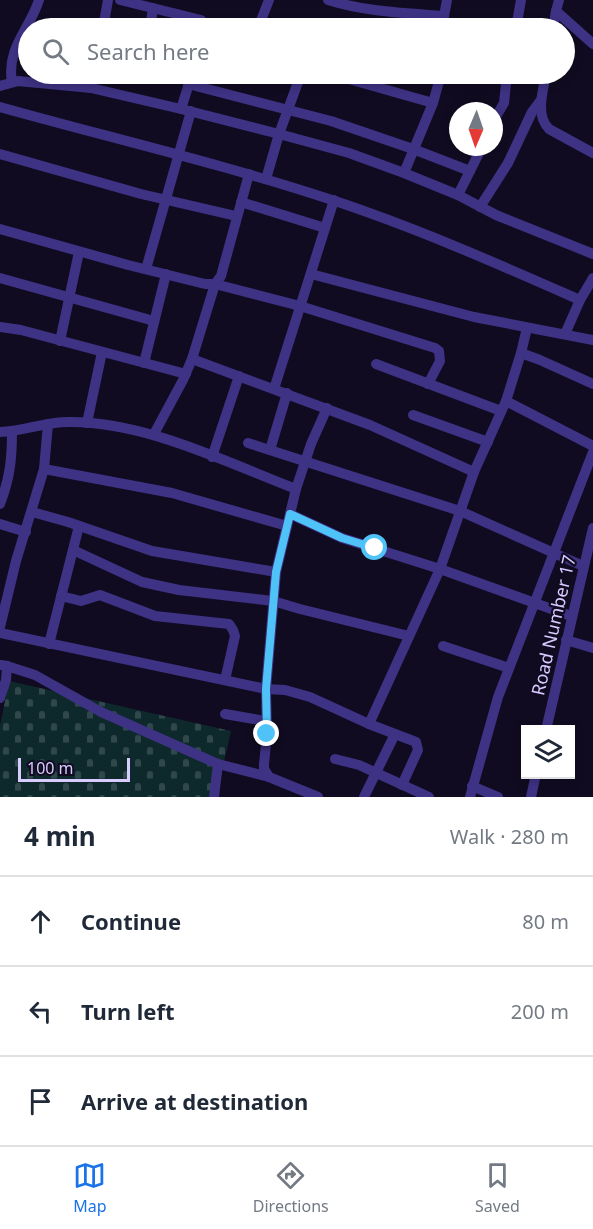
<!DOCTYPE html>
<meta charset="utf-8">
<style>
body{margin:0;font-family:"Noto Sans",sans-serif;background:#f6f6f7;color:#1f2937}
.controls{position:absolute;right:18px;bottom:18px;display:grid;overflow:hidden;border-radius:0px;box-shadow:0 3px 9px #0003}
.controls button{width:54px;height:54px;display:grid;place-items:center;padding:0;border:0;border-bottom:2px solid #e0e1e3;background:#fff;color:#1f2937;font:30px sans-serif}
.compass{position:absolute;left:449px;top:102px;width:54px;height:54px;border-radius:50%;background:#fff;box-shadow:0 3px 9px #0003;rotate:182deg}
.scale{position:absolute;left:18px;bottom:15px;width:112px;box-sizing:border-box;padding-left:6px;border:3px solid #d7cbff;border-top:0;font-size:16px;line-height:21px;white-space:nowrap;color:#d7cbff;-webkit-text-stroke:4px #110b21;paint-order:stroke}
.stop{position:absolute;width:18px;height:18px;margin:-14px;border:4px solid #4fc3f7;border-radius:50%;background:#fff}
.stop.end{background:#4fc3f7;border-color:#fff;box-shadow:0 2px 6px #0008}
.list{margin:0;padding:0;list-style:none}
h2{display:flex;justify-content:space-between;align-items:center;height:78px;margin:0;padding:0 24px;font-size:26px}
h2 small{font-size:20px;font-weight:400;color:#747a83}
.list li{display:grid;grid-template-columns:39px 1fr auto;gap:18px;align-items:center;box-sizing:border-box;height:90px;padding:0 24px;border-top:2px solid #e0e1e3}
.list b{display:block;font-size:22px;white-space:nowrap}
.list em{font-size:20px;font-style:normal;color:#747a83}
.icon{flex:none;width:33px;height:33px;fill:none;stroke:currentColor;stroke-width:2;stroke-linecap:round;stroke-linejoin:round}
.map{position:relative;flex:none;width:593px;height:797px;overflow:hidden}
.search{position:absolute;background:#fff;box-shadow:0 3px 9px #0003;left:18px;right:18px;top:18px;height:66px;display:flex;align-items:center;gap:15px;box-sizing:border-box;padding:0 21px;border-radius:33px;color:#747a83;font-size:22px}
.sheet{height:348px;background:#fff}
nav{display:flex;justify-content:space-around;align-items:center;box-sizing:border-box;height:84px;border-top:2px solid #e0e1e3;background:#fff;font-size:16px;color:#747a83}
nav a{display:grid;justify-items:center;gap:3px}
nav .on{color:#1a73e8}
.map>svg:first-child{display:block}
</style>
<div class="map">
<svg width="593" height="797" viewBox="0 0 593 797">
<defs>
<pattern id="cemetery-stones" width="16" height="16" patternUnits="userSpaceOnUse" patternTransform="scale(1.5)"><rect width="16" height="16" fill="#0e292c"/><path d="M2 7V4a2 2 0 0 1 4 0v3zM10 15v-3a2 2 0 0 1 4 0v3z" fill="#30474c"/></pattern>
</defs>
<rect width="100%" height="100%" fill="#110b21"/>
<polygon fill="url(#cemetery-stones)" points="9,681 231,731 216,797 0,797 0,726"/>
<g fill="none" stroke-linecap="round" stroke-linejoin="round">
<g stroke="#3e3284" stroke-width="10">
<polyline points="120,0 201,20 205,24 206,28"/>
<path d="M328,0C366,12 405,13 444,16L447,0"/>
<polyline points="559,0 556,11 593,44"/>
<polyline points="444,16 445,28"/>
<polyline points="205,24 220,28"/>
<polyline points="103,28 108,0"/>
<polyline points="150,28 153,8"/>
<polyline points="258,28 269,0"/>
<polyline points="516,28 521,0"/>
<polyline points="553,28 556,11"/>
<polyline points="94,74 91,88 181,109"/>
<polyline points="192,74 181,109 279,134 301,74"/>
<polyline points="331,74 433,103 441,74"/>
<path d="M546,74C543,91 535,115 549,129L593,153"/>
<path d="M12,82C6,48 30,29 39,0"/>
<polyline points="188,84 331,121 413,149 470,171"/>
<polyline points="0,86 18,81 91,88"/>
<path d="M0,107C111,138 223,164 332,200C417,228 498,264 580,300L593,278"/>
<polyline points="494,120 504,103 507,74"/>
<polyline points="0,154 141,194 236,216"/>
<polyline points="404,173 433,103"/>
<polyline points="266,179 279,134 349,153 404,173 458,195 496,215 593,254"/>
<polyline points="458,195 482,147"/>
<polyline points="241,202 325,228"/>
<polyline points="480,207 508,163 532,112 541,100"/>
<polyline points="0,229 128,265 205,284 215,284 221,276 249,174"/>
<polyline points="146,269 191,111"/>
<polyline points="311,274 474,317 593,340"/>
<polyline points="0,278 154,321"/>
<polyline points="0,327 21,330 186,374"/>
<polyline points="565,334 580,300"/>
<polyline points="60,341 79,252"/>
<polyline points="521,353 540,360 593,384"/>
<polyline points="192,359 370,425 474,472"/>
<polyline points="144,363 166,274"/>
<polyline points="376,364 501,411"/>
<polyline points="274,389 334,200"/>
<polyline points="506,401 593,446"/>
<polyline points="413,415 488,442"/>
<polyline points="87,423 102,352"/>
<path d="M0,432C23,431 45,422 68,422C144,421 226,462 296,489"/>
<polyline points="154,434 183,380 192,359 215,284 300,306 435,348 439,351 440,361 428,384"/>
<polyline points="248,443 460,511 583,566"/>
<polyline points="270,450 287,393"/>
<polyline points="212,457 239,376"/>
<polyline points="44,469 172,493 287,526"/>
<path d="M0,504C10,478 12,459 12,431"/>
<polyline points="32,512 68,522 152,551 276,572"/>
<polyline points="290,514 342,538 440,569 571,616"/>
<polyline points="0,524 26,532"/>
<polyline points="73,550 142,582 179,590 273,601 300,609 409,636"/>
<polyline points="61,596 81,601 100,595 155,616 229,624 233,630 235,636 225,680"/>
<polyline points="0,627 16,561 44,469 48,424"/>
<polyline points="0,633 266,689 285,690 310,697 369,724 416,742 418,750 402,785"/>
<polyline points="566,640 593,648"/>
<polyline points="49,644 79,526"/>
<polyline points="443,646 509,668"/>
<polyline points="7,666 35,675 101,712 218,764 269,777"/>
<polyline points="0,698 6,680 7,666 1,665"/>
<polyline points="225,714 265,721"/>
<polyline points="369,724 440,569 474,472 506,401 521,353 527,328"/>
<polyline points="546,730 593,528"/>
<polyline points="335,759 359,765 429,797"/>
<polyline points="472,786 498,797"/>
<polyline points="214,797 218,764"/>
<polyline points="318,797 269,777 264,769 264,764 267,734 266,689 276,572 296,489 311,444 327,408"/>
<polyline points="364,797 395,734"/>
<polyline points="470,797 498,697 593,452"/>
<polyline points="531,797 536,774"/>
</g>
</g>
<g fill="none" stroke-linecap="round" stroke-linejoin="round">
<polyline stroke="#4fc3f7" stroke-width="8" points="267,734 266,689 276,572 290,514 342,538 375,548"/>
</g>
<g text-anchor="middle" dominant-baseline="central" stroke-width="4.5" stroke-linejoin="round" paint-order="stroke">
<g font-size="18" fill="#d7cbff" stroke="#110b21">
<text transform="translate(553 625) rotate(-77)">Road Number 17</text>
</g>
</g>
</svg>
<div class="controls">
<button><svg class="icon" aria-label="layers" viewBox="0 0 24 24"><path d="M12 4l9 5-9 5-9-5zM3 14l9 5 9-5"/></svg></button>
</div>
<svg class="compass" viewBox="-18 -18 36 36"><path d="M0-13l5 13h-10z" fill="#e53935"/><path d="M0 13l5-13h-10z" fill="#747a83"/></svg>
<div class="scale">100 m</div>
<div class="stop" style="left:375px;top:548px"></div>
<div class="stop end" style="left:267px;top:734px"></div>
<div class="search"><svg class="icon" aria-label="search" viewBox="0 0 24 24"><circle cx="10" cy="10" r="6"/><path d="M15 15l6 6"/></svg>Search here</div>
</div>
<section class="sheet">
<h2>4 min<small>Walk · 280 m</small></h2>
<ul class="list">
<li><svg class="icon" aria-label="ahead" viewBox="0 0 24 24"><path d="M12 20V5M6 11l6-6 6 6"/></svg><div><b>Continue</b></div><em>80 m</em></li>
<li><svg class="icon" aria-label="left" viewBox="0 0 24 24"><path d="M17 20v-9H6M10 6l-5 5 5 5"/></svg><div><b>Turn left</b></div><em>200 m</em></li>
<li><svg class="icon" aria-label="arrive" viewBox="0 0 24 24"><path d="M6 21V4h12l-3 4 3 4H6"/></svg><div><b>Arrive at destination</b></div></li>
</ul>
</section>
<nav>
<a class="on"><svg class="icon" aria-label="map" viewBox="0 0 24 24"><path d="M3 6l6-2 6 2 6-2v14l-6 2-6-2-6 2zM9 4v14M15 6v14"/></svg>Map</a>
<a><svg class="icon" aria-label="directions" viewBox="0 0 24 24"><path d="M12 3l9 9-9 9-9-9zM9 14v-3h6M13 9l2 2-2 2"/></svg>Directions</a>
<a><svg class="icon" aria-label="saved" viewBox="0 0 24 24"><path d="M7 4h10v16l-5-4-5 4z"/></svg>Saved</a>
</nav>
